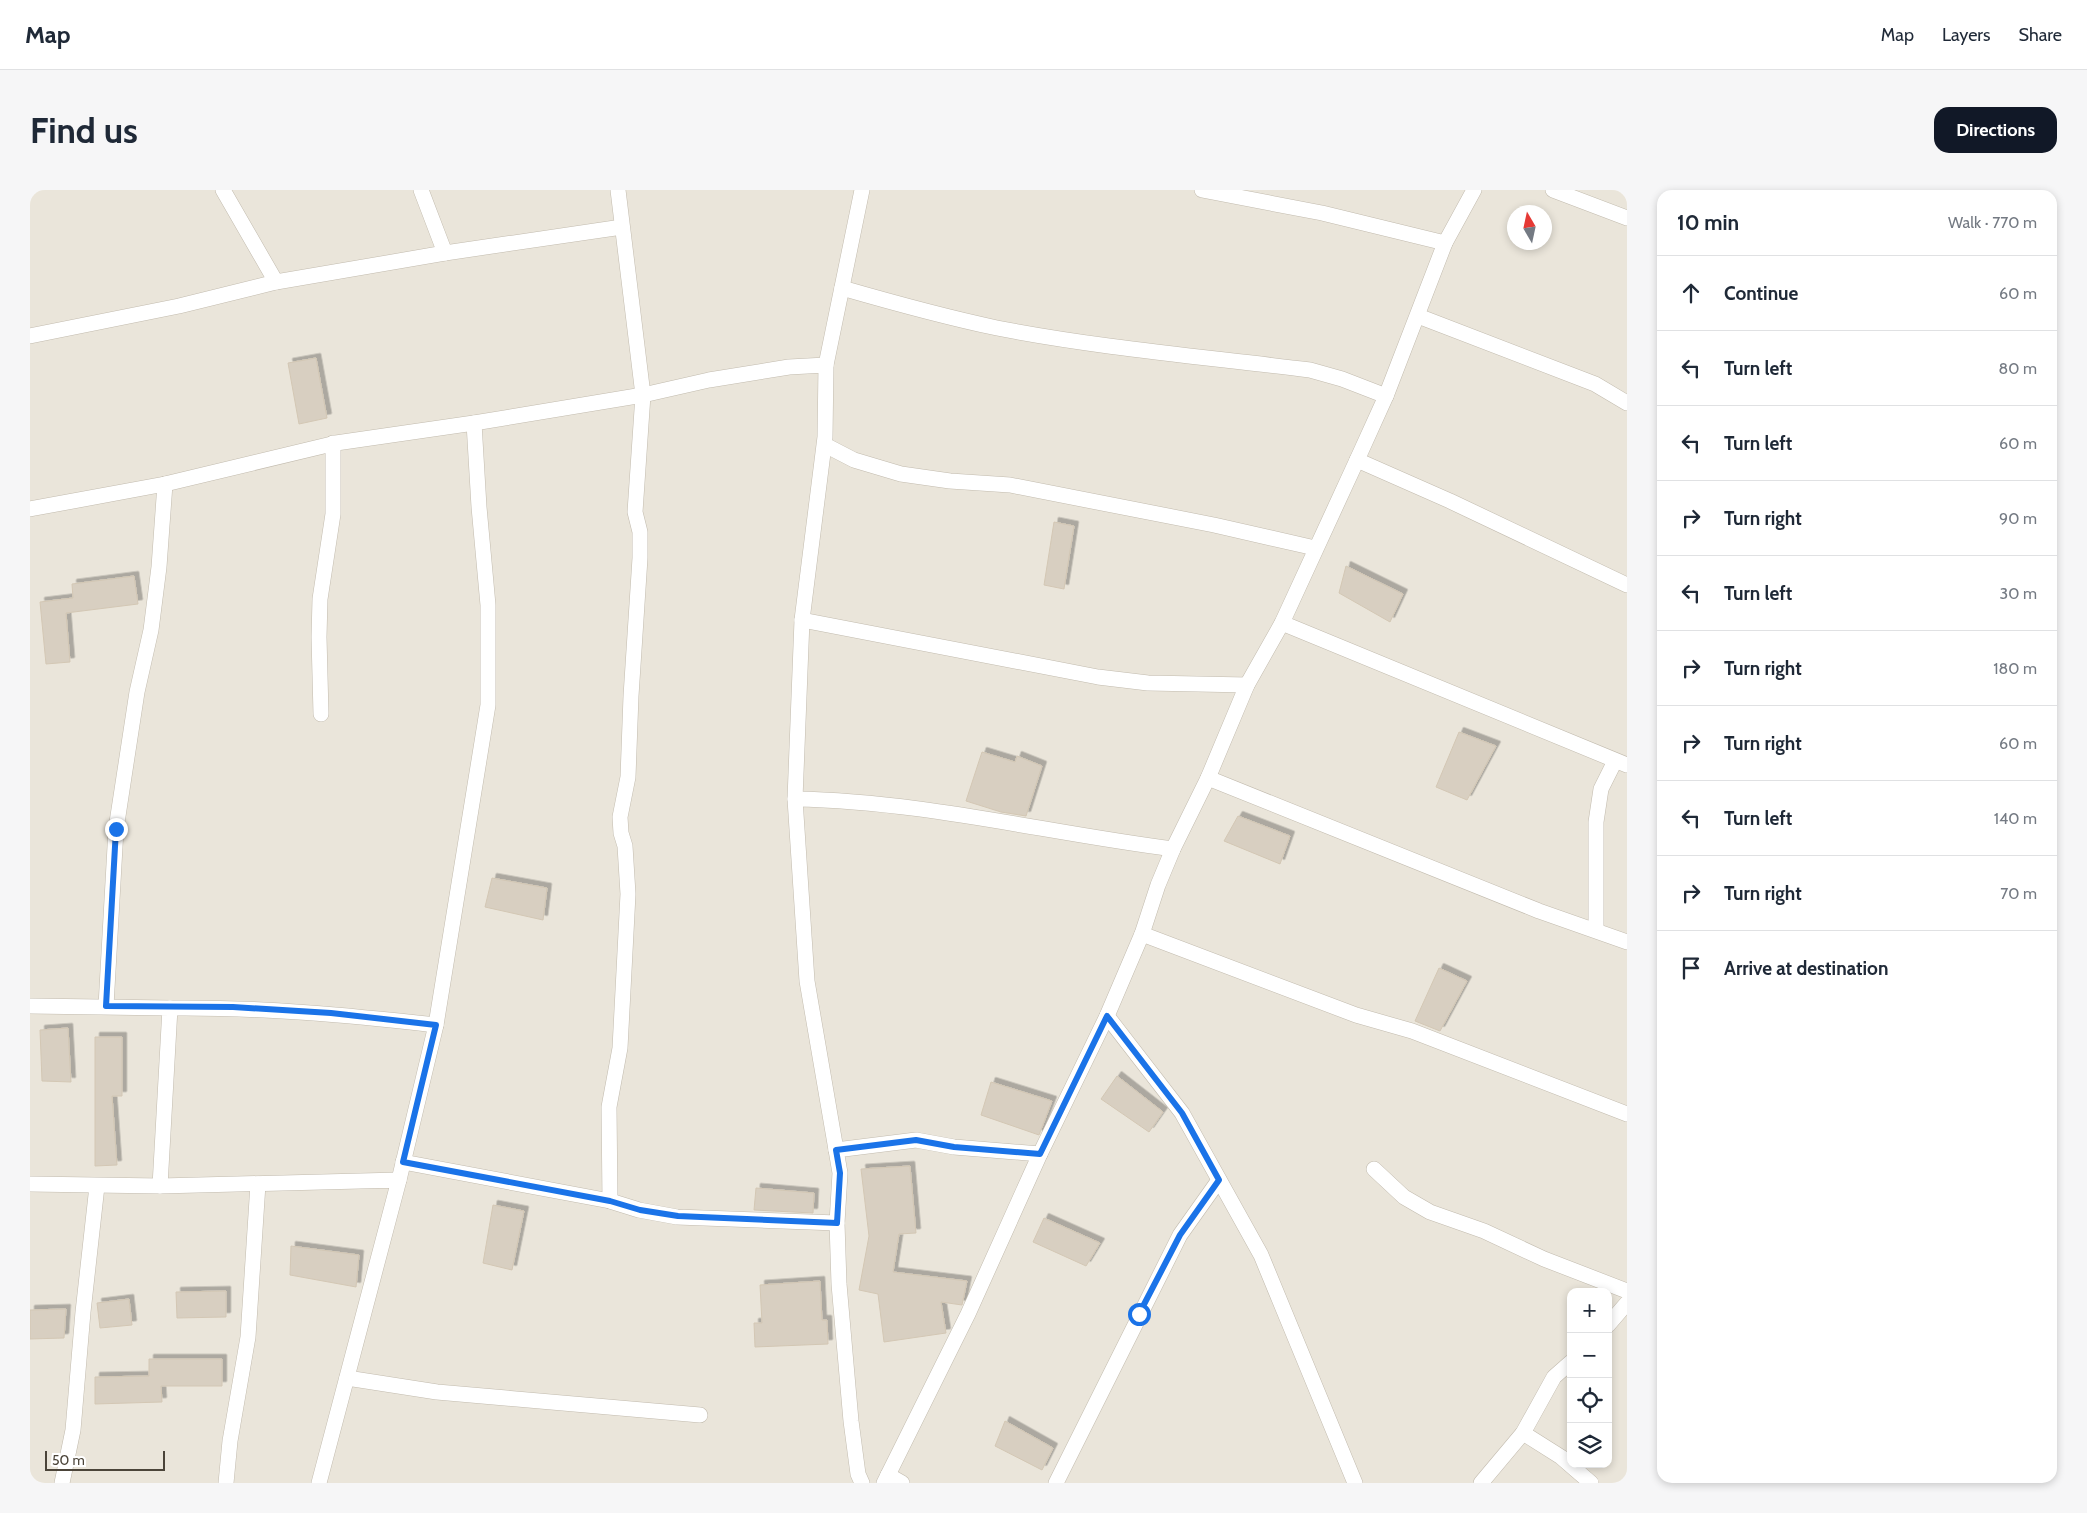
<!DOCTYPE html>
<meta charset="utf-8">
<style>
body{margin:0;font-family:Cabin,sans-serif;background:#f6f6f7;color:#1f2937}
.controls{position:absolute;right:15px;bottom:15px;display:grid;overflow:hidden;border-radius:10px;box-shadow:0 2px 8px #0003}
.controls button{width:45px;height:45px;display:grid;place-items:center;padding:0;border:0;border-bottom:1px solid #e0e1e3;background:#fff;color:#1f2937;font:25px sans-serif}
.compass{position:absolute;left:1477px;top:15px;width:45px;height:45px;border-radius:50%;background:#fff;box-shadow:0 2px 8px #0003;rotate:351deg}
.scale{position:absolute;left:15px;bottom:12px;width:120px;box-sizing:border-box;padding-left:5px;border:2px solid #4b4439;border-top:0;font-size:14px;line-height:18px;white-space:nowrap;color:#4b4439;-webkit-text-stroke:4px #fff;paint-order:stroke}
.stop{position:absolute;width:15px;height:15px;margin:-11px;border:4px solid #1a73e8;border-radius:50%;background:#fff}
.stop.end{background:#1a73e8;border-color:#fff;box-shadow:0 1px 5px #0008}
.list{margin:0;padding:0;list-style:none}
h2{display:flex;justify-content:space-between;align-items:center;height:65px;margin:0;padding:0 20px;font-size:21px}
h2 small{font-size:16px;font-weight:400;color:#747a83}
.list li{display:grid;grid-template-columns:32px 1fr auto;gap:15px;align-items:center;box-sizing:border-box;height:75px;padding:0 20px;border-top:1px solid #e0e1e3}
.list b{display:block;font-size:19px;white-space:nowrap}
.list em{font-size:16px;font-style:normal;color:#747a83}
.icon{flex:none;width:28px;height:28px;fill:none;stroke:currentColor;stroke-width:2;stroke-linecap:round;stroke-linejoin:round}
.map{position:relative;flex:none;width:1597px;height:1293px;overflow:hidden;border-radius:15px}
header{display:flex;align-items:center;gap:30px;box-sizing:border-box;height:70px;padding:0 25px;background:#fff;border-bottom:1px solid #e0e1e3}
header strong{font-size:24px}
nav{display:flex;gap:28px;margin-inline-start:auto;font-size:18px}
.intro{display:flex;align-items:center;justify-content:space-between;box-sizing:border-box;height:120px;padding:0 30px}
h1{margin:0;font-size:35px}
.button{padding:12px 22px;border-radius:15px;background:#111827;color:#fff;font-size:18px;font-weight:700}
main{display:flex;gap:30px;padding:0 30px}
aside{flex:1;background:#fff;border-radius:15px;box-shadow:0 2px 8px #0003}
.map>svg:first-child{display:block}
</style>
<header>
<strong>Map</strong>
<nav><a>Map</a><a>Layers</a><a>Share</a></nav>
</header>
<div class="intro"><h1>Find us</h1><a class="button">Directions</a></div>
<main>
<div class="map">
<svg width="1597" height="1293" viewBox="0 0 1597 1293">
<defs>
<filter id="shadow"><feDropShadow dx="4.5" dy="-4.5" stdDeviation="0" flood-color="#0004"/></filter>
</defs>
<rect width="100%" height="100%" fill="#f6f3ec"/>
<path fill="#eae5da" fill-rule="evenodd" d="M0,0H1597V1293H0ZM1484,22H1514V52H1484ZM1541,1102H1578V1274H1541Z"/>
<g fill="#d8cfc1" stroke="#d3c7b4" filter="url(#shadow)">
<polygon points="286,168 297,228 269,234 258,173"/>
<polygon points="1024,332 1044,336 1034,399 1014,395"/>
<polygon points="1316,376 1373,404 1360,432 1309,403"/>
<polygon points="104,386 108,414 36,423 40,472 16,474 10,412 43,408 42,394"/>
<polygon points="1429,542 1466,556 1437,610 1406,597"/>
<polygon points="952,562 985,572 987,566 1012,576 996,626 971,622 936,611"/>
<polygon points="1208,626 1260,646 1250,674 1194,651"/>
<polygon points="462,688 517,698 513,730 455,717"/>
<polygon points="1409,778 1437,791 1410,841 1385,831"/>
<polygon points="38,838 41,892 12,891 10,840"/>
<polygon points="65,847 92,847 92,906 82,906 87,975 65,976"/>
<polygon points="1087,886 1133,922 1119,942 1071,909"/>
<polygon points="961,892 1022,911 1009,945 951,925"/>
<polygon points="880,976 886,1043 869,1044 863,1082 937,1091 932,1115 911,1112 916,1143 854,1152 848,1104 829,1100 839,1046 831,979"/>
<polygon points="726,998 784,1003 783,1023 724,1020"/>
<polygon points="463,1015 494,1021 482,1080 453,1073"/>
<polygon points="1014,1028 1070,1053 1056,1076 1003,1052"/>
<polygon points="261,1056 329,1065 326,1097 260,1085"/>
<polygon points="790,1091 792,1130 797,1130 798,1154 725,1157 724,1133 732,1133 730,1095"/>
<polygon points="196,1101 196,1127 147,1128 146,1102"/>
<polygon points="99,1109 102,1135 70,1138 67,1113"/>
<polygon points="36,1119 34,1148 0,1149 0,1120"/>
<polygon points="119,1169 192,1169 192,1196 131,1196 132,1212 65,1214 65,1187 119,1186"/>
<polygon points="975,1231 1023,1258 1012,1280 965,1256"/>
</g>
<g fill="none" stroke-linecap="round" stroke-linejoin="round">
<defs>
<g id="minor">
<polyline points="193,0 246,92"/>
<polyline points="391,0 415,63"/>
<polyline points="1172,0 1292,23 1415,53"/>
<polyline points="1523,0 1597,28"/>
<path d="M812,98C864,113 915,127 967,138C1070,158 1176,167 1280,180L1312,189L1356,206"/>
<polyline points="1388,126 1565,194 1597,213"/>
<polyline points="0,146 149,116 246,92 415,63 592,37"/>
<polyline points="796,175 832,0"/>
<polyline points="795,255 824,270 871,284 920,291 980,295 1184,335 1285,358"/>
<polyline points="1327,270 1420,311 1597,395"/>
<polyline points="0,319 135,294 306,253 444,233 613,205 679,190 759,177 796,175 795,247 772,430 765,609 777,791 810,983 807,1033 809,1094 821,1231 828,1284 832,1293"/>
<polyline points="772,430 1068,487 1118,493 1217,495"/>
<polyline points="1252,433 1597,575"/>
<polyline points="291,524 289,447 290,409 303,324 303,253"/>
<polyline points="1178,588 1509,721 1597,752"/>
<path d="M765,609C892,611 1017,643 1143,659"/>
<polyline points="1566,740 1566,632 1571,599 1585,571"/>
<polyline points="1112,744 1326,825 1382,841 1597,924"/>
<polyline points="0,816 140,818 130,996"/>
<polyline points="76,816 86,639 107,502 121,440 129,377 135,294"/>
<path d="M140,818C229,817 317,825 406,835"/>
<polyline points="1077,826 1152,923 1231,1065 1325,1293"/>
<polyline points="806,960 886,950 924,957 1010,964"/>
<polyline points="373,972 580,1011 609,1020 647,1027 807,1033"/>
<polyline points="1344,979 1374,1007 1400,1022 1454,1041 1514,1069 1597,1101"/>
<polyline points="369,990 406,835 458,515 458,415 449,317 444,233"/>
<polyline points="0,994 130,996 369,990 289,1293"/>
<polyline points="580,1011 579,917 590,858 598,704 595,656 591,643 590,627 598,587 601,506 610,368 610,342 605,322 613,205 588,0"/>
<polyline points="1578,1135 1597,1113"/>
<polyline points="317,1188 407,1202 670,1225"/>
<polyline points="1493,1243 1531,1267 1561,1293"/>
<polyline points="858,1285 872,1293"/>
<polyline points="32,1293 43,1240 53,1122 67,996"/>
<polyline points="196,1293 200,1251 218,1147 228,994"/>
<polyline points="854,1293 938,1124 1010,964 1077,826 1112,744 1128,695 1143,659 1178,588 1217,495 1252,433 1327,270 1356,206 1415,53 1444,0"/>
<polyline points="1026,1293 1150,1045 1189,990"/>
<polyline points="1451,1293 1493,1243 1524,1187 1541,1172"/>
</g>
</defs>
<use href="#minor" stroke="#c2bbae" stroke-width="16"/>
<use href="#minor" stroke="#fff" stroke-width="15"/>
</g>
<g fill="none" stroke-linecap="round" stroke-linejoin="round">
<polyline stroke="#1a73e8" stroke-width="6" points="86,639 76,816 203,817 301,823 406,835 373,972 580,1011 610,1020 648,1026 807,1033 810,983 806,960 886,950 924,957 1010,964 1077,826 1152,923 1189,990 1150,1045 1109,1124"/>
</g>
</svg>
<div class="controls">
<button>+</button>
<button>−</button>
<button><svg class="icon" aria-label="locate" viewBox="0 0 24 24"><circle cx="12" cy="12" r="6"/><path d="M12 2v4M12 18v4M2 12h4M18 12h4"/></svg></button>
<button><svg class="icon" aria-label="layers" viewBox="0 0 24 24"><path d="M12 4l9 5-9 5-9-5zM3 14l9 5 9-5"/></svg></button>
</div>
<svg class="compass" viewBox="-18 -18 36 36"><path d="M0-13l5 13h-10z" fill="#e53935"/><path d="M0 13l5-13h-10z" fill="#747a83"/></svg>
<div class="scale">50 m</div>
<div class="stop" style="left:1109px;top:1124px"></div>
<div class="stop end" style="left:86px;top:639px"></div>
</div>
<aside>
<h2>10 min<small>Walk · 770 m</small></h2>
<ul class="list">
<li><svg class="icon" aria-label="ahead" viewBox="0 0 24 24"><path d="M12 20V5M6 11l6-6 6 6"/></svg><div><b>Continue</b></div><em>60 m</em></li>
<li><svg class="icon" aria-label="left" viewBox="0 0 24 24"><path d="M17 20v-9H6M10 6l-5 5 5 5"/></svg><div><b>Turn left</b></div><em>80 m</em></li>
<li><svg class="icon" aria-label="left" viewBox="0 0 24 24"><path d="M17 20v-9H6M10 6l-5 5 5 5"/></svg><div><b>Turn left</b></div><em>60 m</em></li>
<li><svg class="icon" aria-label="right" viewBox="0 0 24 24"><path d="M7 20v-9h11M14 6l5 5-5 5"/></svg><div><b>Turn right</b></div><em>90 m</em></li>
<li><svg class="icon" aria-label="left" viewBox="0 0 24 24"><path d="M17 20v-9H6M10 6l-5 5 5 5"/></svg><div><b>Turn left</b></div><em>30 m</em></li>
<li><svg class="icon" aria-label="right" viewBox="0 0 24 24"><path d="M7 20v-9h11M14 6l5 5-5 5"/></svg><div><b>Turn right</b></div><em>180 m</em></li>
<li><svg class="icon" aria-label="right" viewBox="0 0 24 24"><path d="M7 20v-9h11M14 6l5 5-5 5"/></svg><div><b>Turn right</b></div><em>60 m</em></li>
<li><svg class="icon" aria-label="left" viewBox="0 0 24 24"><path d="M17 20v-9H6M10 6l-5 5 5 5"/></svg><div><b>Turn left</b></div><em>140 m</em></li>
<li><svg class="icon" aria-label="right" viewBox="0 0 24 24"><path d="M7 20v-9h11M14 6l5 5-5 5"/></svg><div><b>Turn right</b></div><em>70 m</em></li>
<li><svg class="icon" aria-label="arrive" viewBox="0 0 24 24"><path d="M6 21V4h12l-3 4 3 4H6"/></svg><div><b>Arrive at destination</b></div></li>
</ul>
</aside>
</main>
